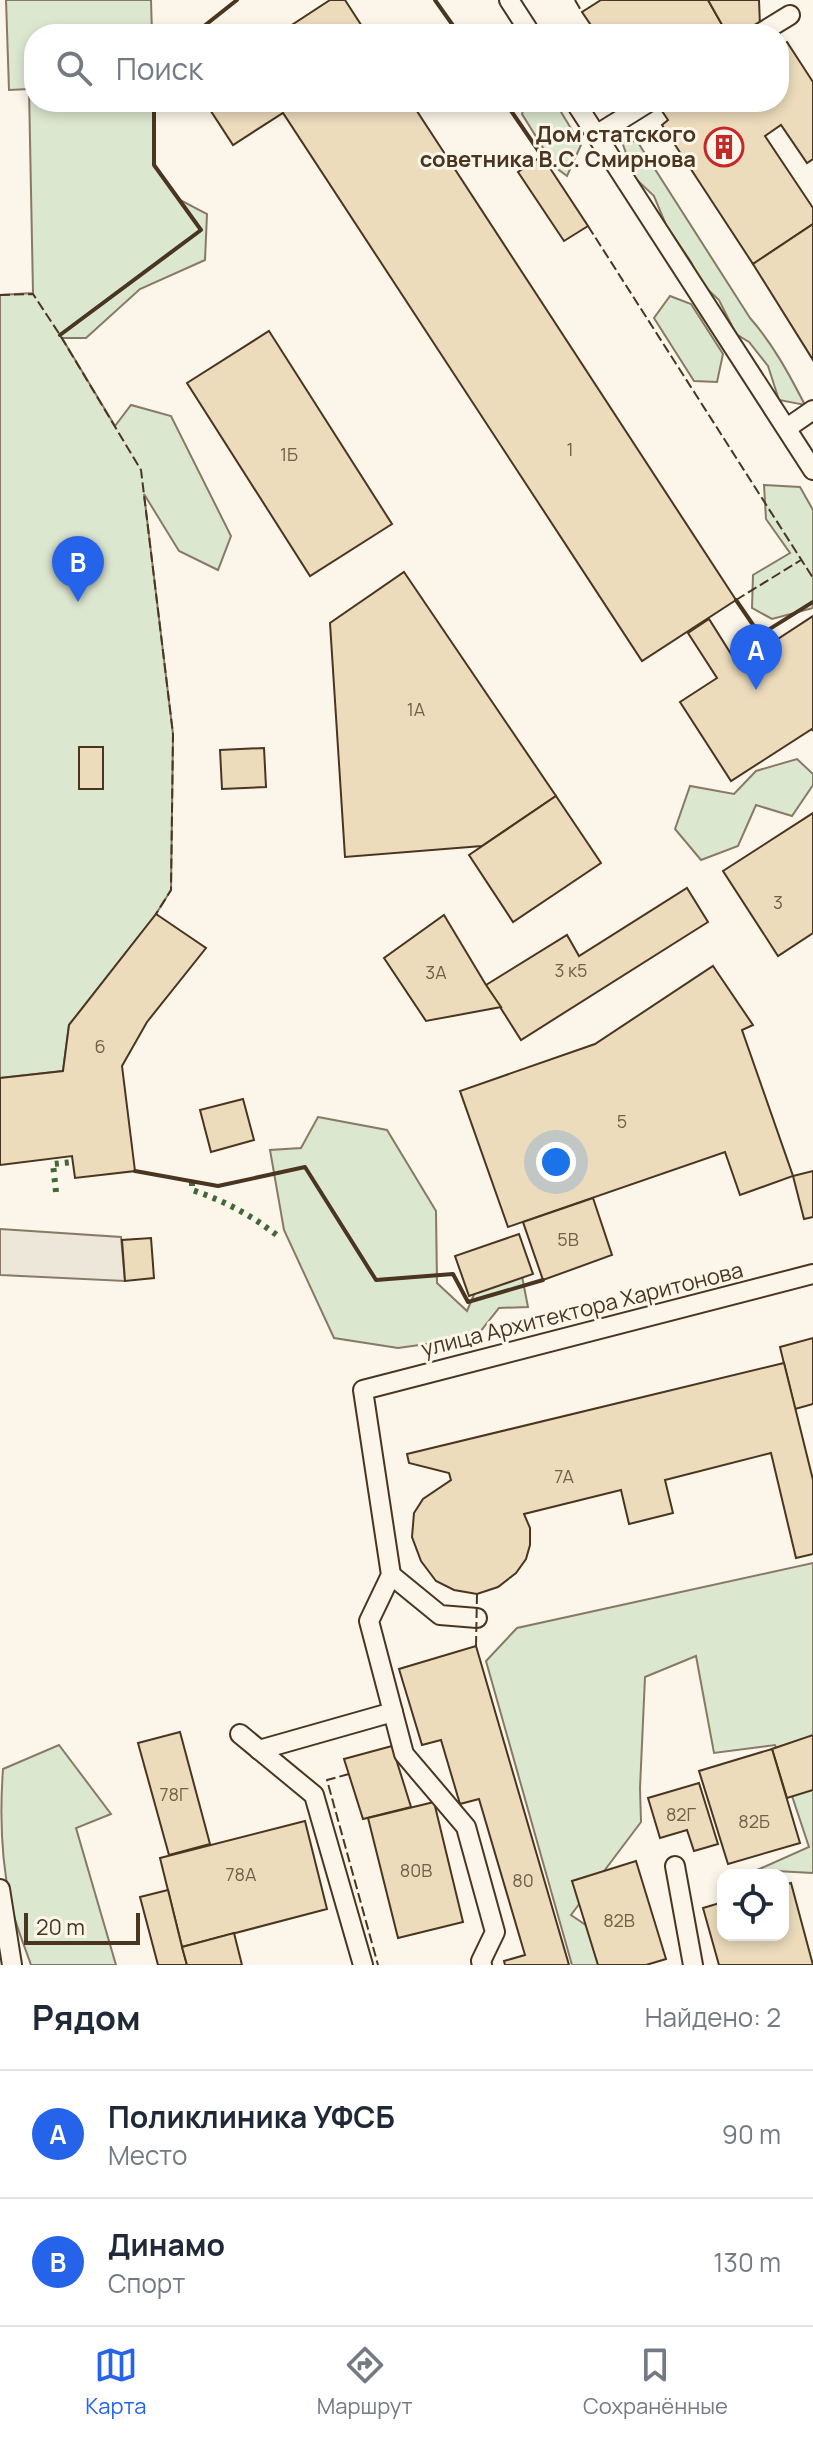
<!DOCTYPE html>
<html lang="ru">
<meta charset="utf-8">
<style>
body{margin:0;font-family:Manrope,sans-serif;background:#f6f6f7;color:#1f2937}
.controls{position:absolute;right:24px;bottom:24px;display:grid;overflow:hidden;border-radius:16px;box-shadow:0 4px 12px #0003}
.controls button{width:72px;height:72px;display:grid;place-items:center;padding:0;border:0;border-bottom:2px solid #e0e1e3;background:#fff;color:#1f2937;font:40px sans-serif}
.scale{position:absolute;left:24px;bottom:20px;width:116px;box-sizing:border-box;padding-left:8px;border:4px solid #4a3520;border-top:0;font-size:22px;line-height:28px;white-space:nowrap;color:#4a3520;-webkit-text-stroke:6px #fbf6e9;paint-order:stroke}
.you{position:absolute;left:556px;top:1162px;width:28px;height:28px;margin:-20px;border:6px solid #fff;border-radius:50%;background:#1a73e8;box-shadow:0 0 0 12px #1a73e833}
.badge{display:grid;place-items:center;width:52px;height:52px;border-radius:50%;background:#2563eb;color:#fff;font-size:26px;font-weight:700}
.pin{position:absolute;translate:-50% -66px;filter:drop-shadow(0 2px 4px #0008)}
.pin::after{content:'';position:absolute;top:42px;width:28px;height:24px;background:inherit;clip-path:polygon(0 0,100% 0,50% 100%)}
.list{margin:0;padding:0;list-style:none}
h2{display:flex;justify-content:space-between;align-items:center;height:104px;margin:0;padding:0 32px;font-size:34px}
h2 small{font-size:26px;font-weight:400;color:#747a83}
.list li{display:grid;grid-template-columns:52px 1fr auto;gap:24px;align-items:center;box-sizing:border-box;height:128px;padding:0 32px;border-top:2px solid #e0e1e3}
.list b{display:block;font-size:30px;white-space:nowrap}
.list p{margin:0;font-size:26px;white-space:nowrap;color:#747a83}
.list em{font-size:26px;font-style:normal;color:#747a83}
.icon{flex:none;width:44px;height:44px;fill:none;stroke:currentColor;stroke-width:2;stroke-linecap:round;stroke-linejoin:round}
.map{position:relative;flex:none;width:813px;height:1965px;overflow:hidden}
.search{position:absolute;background:#fff;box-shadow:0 4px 12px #0003;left:24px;right:24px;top:24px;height:88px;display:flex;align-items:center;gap:20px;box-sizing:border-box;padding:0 28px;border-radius:32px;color:#747a83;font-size:30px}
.sheet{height:360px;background:#fff}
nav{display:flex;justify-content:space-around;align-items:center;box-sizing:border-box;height:112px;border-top:2px solid #e0e1e3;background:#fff;font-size:22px;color:#747a83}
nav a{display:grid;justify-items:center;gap:4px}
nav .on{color:#2563eb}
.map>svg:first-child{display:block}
</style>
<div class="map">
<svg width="813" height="1965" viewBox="0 0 813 1965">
<rect width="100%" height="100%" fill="#fbf6e9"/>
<g fill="#dce7d0" stroke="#887966" stroke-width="2">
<polygon points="6,0 151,0 152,34 34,34 34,102 154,102 154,165 180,200 207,214 205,260 140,289 86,338 62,338 115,426 131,405 171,416 231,536 218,570 179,551 144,494 173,734 171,890 156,914 69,1025 63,1071 0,1078 0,295 33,293 29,89 9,90"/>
<polygon points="526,102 555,102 581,145 567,176 555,167 522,114"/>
<path d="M637,141L750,318C773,344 789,374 805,405L779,400L768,366L749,342L736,334L719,300L702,284L691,262L666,225L654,196L635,178L622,142Z"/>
<polygon points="670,296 691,304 723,354 717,382 694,381 654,318"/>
<polygon points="764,485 800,487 813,510 813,608 772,619 752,608 753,575 790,553 766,519"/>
<polygon points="797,759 813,774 813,785 792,816 756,805 738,846 701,860 675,829 690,786 734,794 756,771"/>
<polygon points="318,1117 387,1130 436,1211 437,1283 467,1311 487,1264 519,1261 528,1307 499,1308 476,1337 398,1348 334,1338 284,1230 270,1150 301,1148"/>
<polygon points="813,1563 813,1873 757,1870 809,1847 775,1745 714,1753 696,1656 645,1677 640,1788 641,1822 571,1915 645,1965 572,1965 486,1661 517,1628"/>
<path d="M59,1745L111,1814L76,1828L116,1965H31C24,1944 14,1922 10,1900C1,1858 0,1811 3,1769Z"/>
</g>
<polygon fill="#ede7d9" stroke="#887966" stroke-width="2" points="0,1229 121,1237 125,1281 0,1275"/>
<g fill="#ecdcbc" stroke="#4a3520" stroke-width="2">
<polygon points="330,0 345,0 367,34 278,34"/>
<polygon points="601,0 708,0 725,30 718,34 597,34 582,12"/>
<polygon points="708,0 759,0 760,26 725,30"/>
<polygon points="787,42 813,82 813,159 807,163 781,125 765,136 813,208 813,224 753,264 662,125 668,120 660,108 670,102 779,102 779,47"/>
<polygon points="205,102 411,102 736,600 642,661 283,113 233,145"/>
<polygon points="542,156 588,226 564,241 518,172"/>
<polygon points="813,224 813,360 753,264"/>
<polygon points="269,331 392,524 310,576 187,383"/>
<polygon points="404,572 556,796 482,846 345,857 330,623"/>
<polygon points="813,616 813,731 812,729 731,781 680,702 717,678 688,633 709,619 738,665"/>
<rect x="79" y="747" width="24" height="42"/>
<polygon points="264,748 266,787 222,789 220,750"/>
<polygon points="556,796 601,863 513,922 469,855"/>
<polygon points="813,813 813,933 778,956 723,871"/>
<polygon points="687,888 708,922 521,1040 486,985 567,935 579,956"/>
<polygon points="156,914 206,948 147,1022 122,1066 135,1171 75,1178 72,1156 0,1165 0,1078 63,1071 69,1025"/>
<polygon points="444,915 486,985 501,1007 426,1021 384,958"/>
<polygon points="713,966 753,1025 742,1030 793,1176 740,1195 725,1152 508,1227 460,1091 595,1044"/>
<polygon points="243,1099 254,1140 211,1152 200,1110"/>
<polygon points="813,1171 813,1217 804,1219 793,1176"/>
<polygon points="593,1198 612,1255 543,1280 523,1222"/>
<polygon points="519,1234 533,1274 469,1296 455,1256"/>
<polygon points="151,1238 154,1278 125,1281 122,1240"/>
<polygon points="813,1338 813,1404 795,1409 780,1347"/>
<polygon points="784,1363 813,1480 813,1554 796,1558 771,1453 665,1480 673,1513 629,1524 621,1490 524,1514 530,1528 530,1545 526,1559 516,1573 498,1587 477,1594 454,1590 436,1581 421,1561 412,1537 414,1513 423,1499 451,1480 449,1473 409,1463 407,1454"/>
<polygon points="476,1646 569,1965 505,1965 504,1961 525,1955 479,1799 460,1804 441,1740 422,1745 399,1669"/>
<polygon points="180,1732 210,1844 169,1855 138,1743"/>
<polygon points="813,1735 813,1790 787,1798 772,1749"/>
<polygon points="392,1746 411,1807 363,1819 344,1759"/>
<polygon points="772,1749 800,1843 728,1864 699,1771"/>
<polygon points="699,1783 718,1844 694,1851 687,1830 660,1838 648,1798"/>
<polygon points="434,1802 463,1922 398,1938 368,1818"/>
<polygon points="305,1821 327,1909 182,1947 160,1858"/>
<polygon points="636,1861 666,1959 646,1965 598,1965 572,1881"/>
<polygon points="791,1883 813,1965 719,1965 703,1908 723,1902 723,1935 783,1935 783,1885"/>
<polygon points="168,1890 182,1947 187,1965 158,1965 140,1897"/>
<polygon points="234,1933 242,1965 187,1965 182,1947"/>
</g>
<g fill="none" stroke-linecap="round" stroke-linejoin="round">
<defs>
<g id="lane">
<polyline points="509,0 531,34"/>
<polyline points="759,34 790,15"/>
<polyline points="575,102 813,470"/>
<polyline points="596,135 649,102"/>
<polyline points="787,428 813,410"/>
<polyline points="391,1575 440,1615 477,1618"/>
<polyline points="240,1734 314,1795 363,1965"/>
<polyline points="259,1750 393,1712"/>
<polyline points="675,1866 693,1965"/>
<polyline points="0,1889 12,1965"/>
<polyline points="482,1965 481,1961 495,1932 466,1827 404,1754 369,1621 391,1575 363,1390 813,1274"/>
</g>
</defs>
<use href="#lane" stroke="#4a3520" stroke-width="22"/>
<use href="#lane" stroke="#fbf6e9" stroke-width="18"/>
<g stroke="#436837" stroke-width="6" stroke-dasharray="4 6" stroke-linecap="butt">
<path d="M192,1182V1190C225,1201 251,1215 278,1236"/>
<polyline points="56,1192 53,1164 73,1162"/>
</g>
<g stroke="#4a3520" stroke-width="2" stroke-dasharray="10 4" stroke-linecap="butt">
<polyline points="575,0 582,12"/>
<polyline points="588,226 813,578"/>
<polyline points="0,295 33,294 60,335 141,470 173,734 171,890 156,914"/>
<polyline points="736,600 801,560"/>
<polyline points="476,1646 477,1594"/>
<polyline points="349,1774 327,1780 378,1965"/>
</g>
<g stroke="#4a3520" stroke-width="4">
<polyline points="435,0 459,34"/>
<polyline points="194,34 237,0"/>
<polyline points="505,102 542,156"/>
<polyline points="60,335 201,230 154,165 154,102"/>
<polyline points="736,600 760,635 813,602"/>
<polyline points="135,1171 218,1186 305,1167 376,1280 453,1274 468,1302 543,1280"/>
</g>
</g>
<defs>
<symbol id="building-ring" viewBox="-11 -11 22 22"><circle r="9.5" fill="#fbf6e9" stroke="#c62828" stroke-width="1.5"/><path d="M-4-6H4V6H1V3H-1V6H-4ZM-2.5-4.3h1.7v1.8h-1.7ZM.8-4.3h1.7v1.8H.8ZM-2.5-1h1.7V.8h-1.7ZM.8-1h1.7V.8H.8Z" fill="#c62828"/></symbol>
</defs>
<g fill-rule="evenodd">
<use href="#building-ring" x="702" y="125" width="44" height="44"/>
</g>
<g text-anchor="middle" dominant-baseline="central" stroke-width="6" stroke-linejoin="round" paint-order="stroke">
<g font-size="18" fill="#725f47">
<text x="570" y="449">1</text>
<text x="289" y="454">1Б</text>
<text x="416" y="709">1А</text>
<text x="778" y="902">3</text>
<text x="571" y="970">3 к5</text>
<text x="436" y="972">3А</text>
<text x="100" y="1046">6</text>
<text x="622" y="1121">5</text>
<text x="568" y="1239">5В</text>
<text x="564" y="1476">7А</text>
<text x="174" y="1794">78Г</text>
<text x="681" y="1814">82Г</text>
<text x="754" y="1821">82Б</text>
<text x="416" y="1870">80В</text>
<text x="241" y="1874">78А</text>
<text x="523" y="1880">80</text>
<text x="619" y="1920">82В</text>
</g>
<g font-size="22" font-weight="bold" fill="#4a3520" stroke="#fbf6e9" text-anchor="end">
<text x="696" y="134">Дом статского<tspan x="696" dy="25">советника В.С. Смирнова</tspan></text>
</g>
<g font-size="22" fill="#4a3520" stroke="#fbf6e9">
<text transform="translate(582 1309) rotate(-14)">улица Архитектора Харитонова</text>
</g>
</g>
</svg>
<div class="controls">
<button><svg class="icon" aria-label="locate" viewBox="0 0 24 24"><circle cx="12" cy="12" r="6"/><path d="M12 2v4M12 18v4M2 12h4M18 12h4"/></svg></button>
</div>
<div class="scale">20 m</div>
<div class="you"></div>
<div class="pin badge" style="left:756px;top:690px">A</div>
<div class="pin badge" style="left:78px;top:602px">B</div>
<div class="search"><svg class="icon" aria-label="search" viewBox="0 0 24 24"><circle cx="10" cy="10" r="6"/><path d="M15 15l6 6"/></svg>Поиск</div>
</div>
<section class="sheet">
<h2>Рядом<small>Найдено: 2</small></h2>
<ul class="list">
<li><span class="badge">A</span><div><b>Поликлиника УФСБ</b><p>Место</p></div><em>90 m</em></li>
<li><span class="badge">B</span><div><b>Динамо</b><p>Спорт</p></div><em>130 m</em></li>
</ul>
</section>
<nav>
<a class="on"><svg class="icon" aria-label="map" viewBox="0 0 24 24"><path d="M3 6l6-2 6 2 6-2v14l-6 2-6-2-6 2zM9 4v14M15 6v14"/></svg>Карта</a>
<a><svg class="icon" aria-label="directions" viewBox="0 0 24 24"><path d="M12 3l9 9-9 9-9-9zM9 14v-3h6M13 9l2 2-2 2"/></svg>Маршрут</a>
<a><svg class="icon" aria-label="saved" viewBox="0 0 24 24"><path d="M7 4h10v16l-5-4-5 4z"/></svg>Сохранённые</a>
</nav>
